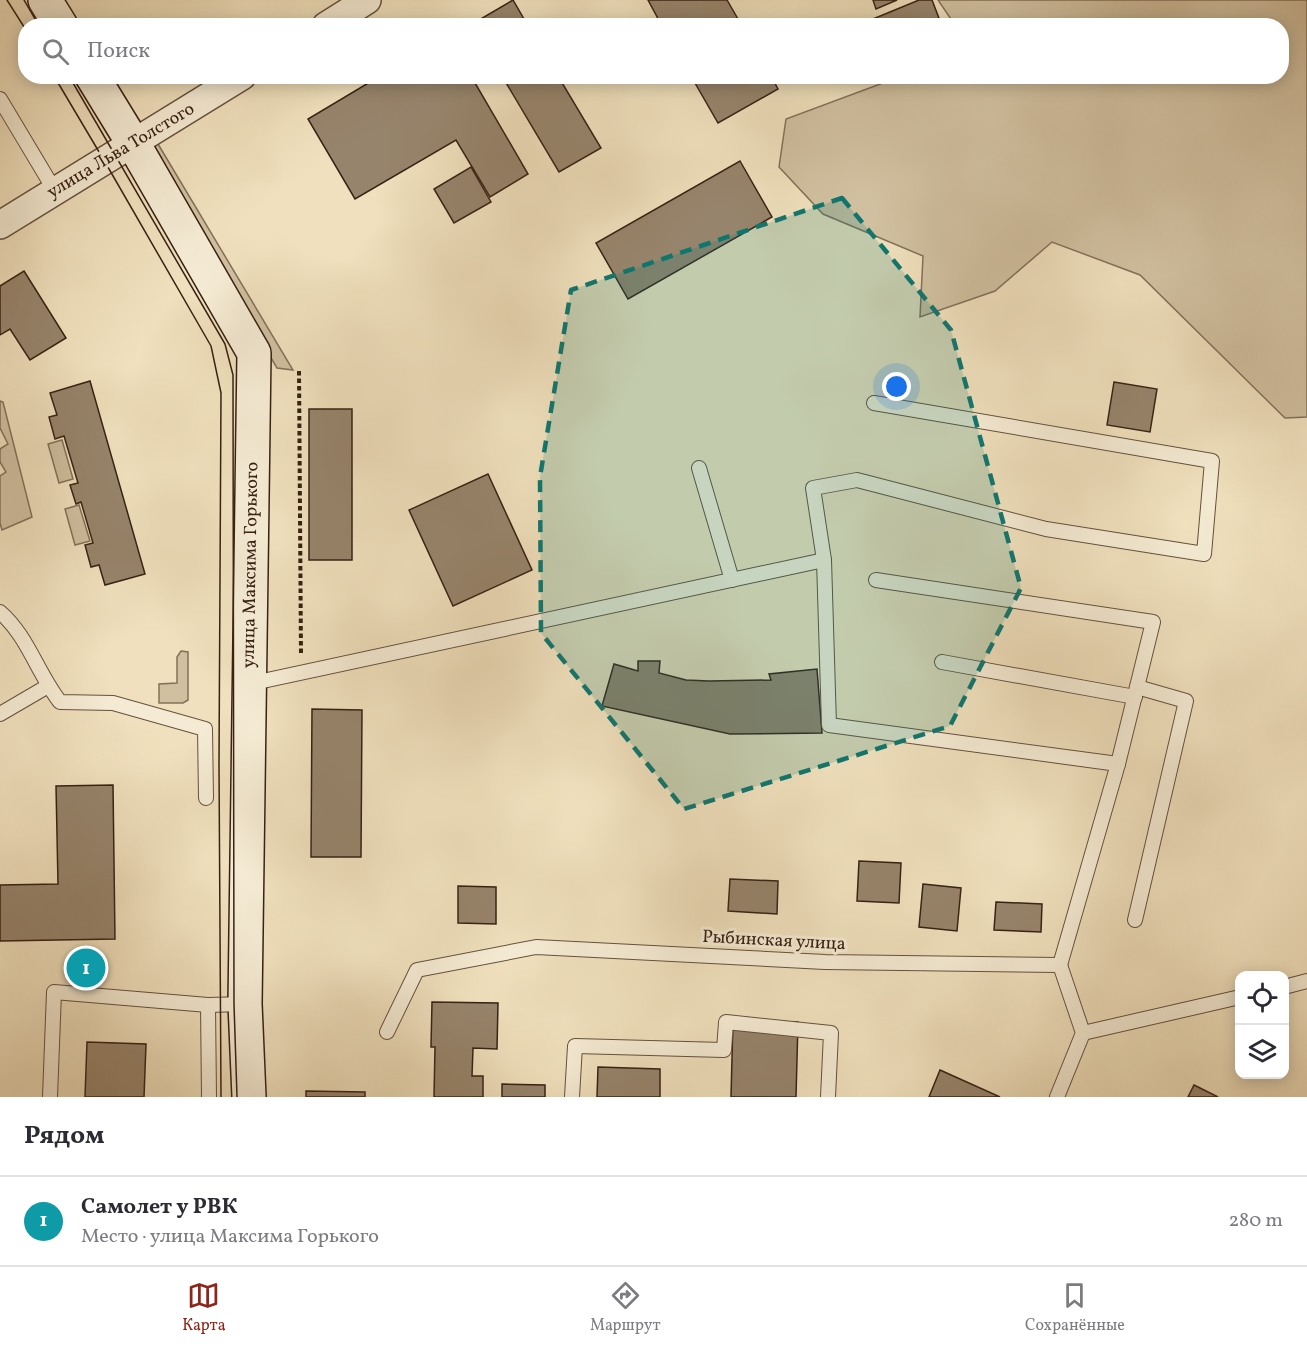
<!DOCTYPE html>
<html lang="ru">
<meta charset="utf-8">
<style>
body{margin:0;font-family:Vollkorn,serif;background:#f7f7f7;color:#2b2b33}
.controls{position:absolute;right:18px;bottom:18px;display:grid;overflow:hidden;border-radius:12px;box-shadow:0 3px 15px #0003}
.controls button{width:54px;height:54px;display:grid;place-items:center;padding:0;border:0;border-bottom:2px solid #e1e1e2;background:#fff;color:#2b2b33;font:30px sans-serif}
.you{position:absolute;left:897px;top:387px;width:21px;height:21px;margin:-15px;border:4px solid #fff;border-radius:50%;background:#1a73e8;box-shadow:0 0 0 9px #1a73e833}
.badge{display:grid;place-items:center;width:39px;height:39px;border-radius:50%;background:#8f2418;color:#fff;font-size:20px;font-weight:700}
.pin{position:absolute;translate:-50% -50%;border:3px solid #fff;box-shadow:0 2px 6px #0006}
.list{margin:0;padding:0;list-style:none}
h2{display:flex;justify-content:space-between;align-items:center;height:78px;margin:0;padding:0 24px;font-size:26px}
h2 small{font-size:20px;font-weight:400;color:#7c7c81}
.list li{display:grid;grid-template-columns:39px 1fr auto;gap:18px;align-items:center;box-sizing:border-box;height:90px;padding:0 24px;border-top:2px solid #e1e1e2}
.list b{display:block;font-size:22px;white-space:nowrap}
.list p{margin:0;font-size:20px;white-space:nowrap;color:#7c7c81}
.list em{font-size:20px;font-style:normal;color:#7c7c81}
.icon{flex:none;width:33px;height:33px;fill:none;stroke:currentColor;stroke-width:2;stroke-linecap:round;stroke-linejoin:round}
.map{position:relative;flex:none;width:1307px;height:1097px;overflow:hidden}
.search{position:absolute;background:#fff;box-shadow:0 3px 15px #0003;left:18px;right:18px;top:18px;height:66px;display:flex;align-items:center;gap:15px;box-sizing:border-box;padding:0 21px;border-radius:24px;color:#7c7c81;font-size:22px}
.sheet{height:168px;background:#fff}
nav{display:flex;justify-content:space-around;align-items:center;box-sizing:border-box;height:84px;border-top:2px solid #e1e1e2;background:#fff;font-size:16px;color:#7c7c81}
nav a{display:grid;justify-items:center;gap:3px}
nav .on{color:#8f2418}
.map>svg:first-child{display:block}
</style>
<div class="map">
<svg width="1307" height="1097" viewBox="0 0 1307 1097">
<rect width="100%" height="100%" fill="#f0e0bd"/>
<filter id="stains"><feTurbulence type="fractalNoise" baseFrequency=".00333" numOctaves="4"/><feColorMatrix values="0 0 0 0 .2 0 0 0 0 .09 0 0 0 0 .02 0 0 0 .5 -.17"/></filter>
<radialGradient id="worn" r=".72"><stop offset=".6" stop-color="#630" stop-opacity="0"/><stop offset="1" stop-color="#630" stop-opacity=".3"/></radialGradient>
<g fill="#d1c0a0" stroke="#84705a" stroke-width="1.5">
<polygon points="938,0 1307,0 1307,417 1285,418 1140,275 1052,242 995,291 920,317 923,256 823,214 779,167 786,119 899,77 1282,76 1282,26 955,25"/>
<polygon points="158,144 293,370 277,368 148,150"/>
<polygon points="0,401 3,402 32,517 2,530 0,523 0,476 6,472 0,462 0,449 8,444 0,428"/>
<polygon points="62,440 73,479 59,483 48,444"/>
<polygon points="79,505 90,541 75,545 65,509"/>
<polygon points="181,651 188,652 188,700 183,703 159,703 159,684 177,683 177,657"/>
</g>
<g fill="#97846c" stroke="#372114" stroke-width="1.5">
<polygon points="513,0 528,26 473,26 472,24"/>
<polygon points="648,0 727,0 742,26 662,26"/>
<polygon points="873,0 897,0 876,9"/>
<polygon points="919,0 932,0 942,26 856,26"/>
<polygon points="380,76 471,76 528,174 490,197 456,140 355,199 308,119"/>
<polygon points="502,76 558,76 601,148 559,172"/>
<polygon points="691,76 771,76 778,89 718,123"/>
<polygon points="740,161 772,217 628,299 596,243"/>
<polygon points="471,167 491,202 454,223 434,189"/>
<polygon points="24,271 66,338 30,360 10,329 0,335 0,286"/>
<polygon points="90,381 145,574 105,585 99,565 91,567 85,545 93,543 81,502 76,504 70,485 78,483 64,436 55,439 49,417 57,415 50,393"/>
<polygon points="1114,382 1157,389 1150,432 1107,425"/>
<rect x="309" y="409" width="43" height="151"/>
<polygon points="488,474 532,570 453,606 409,510"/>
<polygon points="638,661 660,661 659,673 686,680 709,681 771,680 769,674 817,669 822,733 730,734 602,706 614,664 638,671"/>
<polygon points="312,709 362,710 361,857 311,857"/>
<polygon points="113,785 115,939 0,941 0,885 58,884 56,786"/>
<polygon points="859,861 901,863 899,903 857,901"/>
<polygon points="730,879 778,881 777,914 728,911"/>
<polygon points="923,884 961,888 957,931 919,927"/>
<polygon points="458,886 496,887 496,924 458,923"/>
<polygon points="996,902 1042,904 1041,932 994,930"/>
<polygon points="432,1002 498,1003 497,1049 473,1048 472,1076 483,1076 483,1097 434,1097 435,1047 431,1047"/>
<polygon points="733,1020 798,1022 796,1097 731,1097"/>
<polygon points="87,1042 146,1044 144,1097 85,1097"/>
<polygon points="598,1067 660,1069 660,1097 597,1097"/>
<polygon points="940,1070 1000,1097 929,1097"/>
<polygon points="502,1084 545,1085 545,1097 502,1097"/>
<polygon points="1194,1085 1218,1097 1188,1097"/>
<polygon points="306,1091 365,1092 365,1097 306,1097"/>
</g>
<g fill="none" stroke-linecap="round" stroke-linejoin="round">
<defs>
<g id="lane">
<polyline points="0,99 55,191"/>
<polyline points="699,468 732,580"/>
<polyline points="824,560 829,725 1118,764 1060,965"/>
<polyline points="876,580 1153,622 1118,764"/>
<path d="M0,612C27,635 38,674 60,702L113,703L205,729L206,798"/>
<polyline points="942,662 1135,697"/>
<polyline points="249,684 824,560 813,488 857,480 1046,529 1204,554 1212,461 874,403"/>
<polyline points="0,714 48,686"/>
<polyline points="1135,920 1186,701 1137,687"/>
<polyline points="1284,987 1307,981"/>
<polyline points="208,1005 209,1097"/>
<polyline points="387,1032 417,970 536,947 825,962 1060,965 1083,1033 1057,1097"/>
<polyline points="1083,1033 1240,997"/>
<polyline points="50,1097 54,992 208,1005 245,1004"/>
<polyline points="572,1097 575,1046 724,1050 726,1022 831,1033 828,1097"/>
</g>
<g id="street">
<polyline points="326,26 367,0"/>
<polyline points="0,225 242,76"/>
</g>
<g id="secondary">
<polyline points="45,0 61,26"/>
<polyline points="92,76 133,143 254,353 245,1004 249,1097"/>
</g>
</defs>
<use href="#lane" stroke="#65513e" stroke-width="16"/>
<use href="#street" stroke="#65513e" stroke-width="30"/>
<use href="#secondary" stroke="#372114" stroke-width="36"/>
<polyline stroke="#372114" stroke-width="4" stroke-dasharray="4.5 3" stroke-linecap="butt" points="299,371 301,655"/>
<use href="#lane" stroke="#f5ebd4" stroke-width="14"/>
<use href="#street" stroke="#f5ebd4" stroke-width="27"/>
<use href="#secondary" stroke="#f5ebd4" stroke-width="33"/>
<g stroke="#372114" stroke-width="1.5">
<polyline points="7,0 26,30"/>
<polyline points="24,0 39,26"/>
<polyline points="54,76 105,162 211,346 221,393 219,764 221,1097"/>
<polyline points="69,76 225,344 233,375 234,1004 237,1097"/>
</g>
</g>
<path fill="#0f766e" fill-opacity="0.2" stroke="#0f766e" stroke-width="4.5" stroke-dasharray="12 8" stroke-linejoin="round" d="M842,198L951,330L1021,588L950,726L684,809L541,633L540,477L571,290Z"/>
<g text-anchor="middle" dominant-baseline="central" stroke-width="6" stroke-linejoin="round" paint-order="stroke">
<g font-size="18" fill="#372114" stroke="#f5ebd4">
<text transform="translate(121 151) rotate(-31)">улица Льва Толстого</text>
<text transform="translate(251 565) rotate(-89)">улица Максима Горького</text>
<text transform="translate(774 941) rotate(3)">Рыбинская улица</text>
</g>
</g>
<rect width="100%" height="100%" filter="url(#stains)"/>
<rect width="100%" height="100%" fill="url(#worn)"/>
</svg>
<div class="controls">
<button><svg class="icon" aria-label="locate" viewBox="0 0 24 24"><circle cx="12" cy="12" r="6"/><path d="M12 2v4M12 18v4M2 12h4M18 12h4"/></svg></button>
<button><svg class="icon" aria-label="layers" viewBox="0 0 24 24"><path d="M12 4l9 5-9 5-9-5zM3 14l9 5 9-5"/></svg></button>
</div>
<div class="you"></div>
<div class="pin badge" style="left:86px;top:968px;background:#0f9aa8">1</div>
<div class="search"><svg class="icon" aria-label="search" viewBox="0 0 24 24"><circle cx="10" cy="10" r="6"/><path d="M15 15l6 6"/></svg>Поиск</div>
</div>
<section class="sheet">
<h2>Рядом<small></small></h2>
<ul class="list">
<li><span class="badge" style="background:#0f9aa8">1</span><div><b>Самолет у РВК</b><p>Место · улица Максима Горького</p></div><em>280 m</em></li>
</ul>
</section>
<nav>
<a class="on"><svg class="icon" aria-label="map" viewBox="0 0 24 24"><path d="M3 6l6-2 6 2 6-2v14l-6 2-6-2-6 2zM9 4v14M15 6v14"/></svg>Карта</a>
<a><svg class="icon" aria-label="directions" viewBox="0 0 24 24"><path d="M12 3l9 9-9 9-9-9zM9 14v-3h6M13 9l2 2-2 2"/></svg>Маршрут</a>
<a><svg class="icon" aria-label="saved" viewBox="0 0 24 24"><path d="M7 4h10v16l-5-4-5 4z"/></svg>Сохранённые</a>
</nav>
